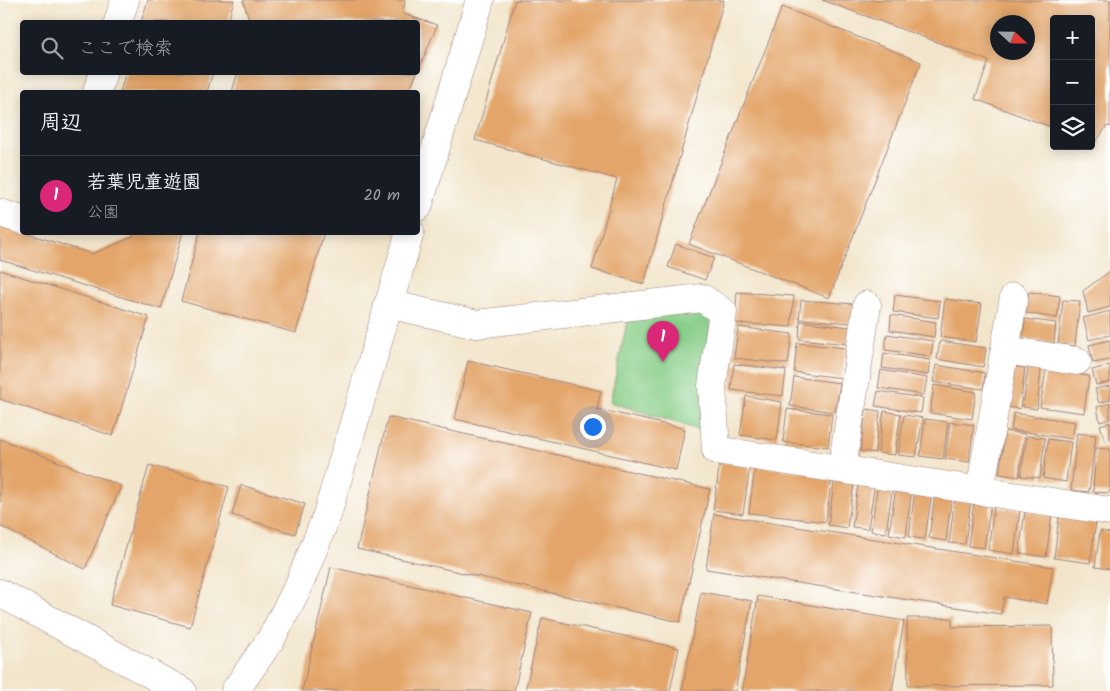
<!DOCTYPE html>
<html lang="ja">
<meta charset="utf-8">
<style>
body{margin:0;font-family:Kalam,"Klee One",sans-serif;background:#242831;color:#f1f3f6}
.controls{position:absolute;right:15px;top:15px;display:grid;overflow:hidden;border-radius:5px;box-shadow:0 2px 12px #0003}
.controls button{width:45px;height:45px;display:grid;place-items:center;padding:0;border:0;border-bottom:1px solid #363941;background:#171b24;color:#f1f3f6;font:25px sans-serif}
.compass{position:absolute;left:990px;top:15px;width:45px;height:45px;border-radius:50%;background:#171b24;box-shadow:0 2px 12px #0003;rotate:112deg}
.you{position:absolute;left:592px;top:426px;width:18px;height:18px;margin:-12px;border:4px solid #fff;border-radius:50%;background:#1a73e8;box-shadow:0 0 0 8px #1a73e833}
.badge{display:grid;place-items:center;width:32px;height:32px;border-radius:50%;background:#db2777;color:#fff;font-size:16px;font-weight:700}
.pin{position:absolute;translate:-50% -41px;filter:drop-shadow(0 1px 2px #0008)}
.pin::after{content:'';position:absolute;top:26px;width:18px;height:15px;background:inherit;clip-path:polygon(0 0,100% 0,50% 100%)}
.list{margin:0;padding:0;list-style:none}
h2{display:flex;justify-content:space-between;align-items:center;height:65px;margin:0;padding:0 20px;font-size:21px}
h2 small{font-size:16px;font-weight:400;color:#9ea1a6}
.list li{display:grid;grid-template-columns:32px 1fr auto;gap:15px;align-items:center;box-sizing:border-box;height:80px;padding:0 20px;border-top:1px solid #363941}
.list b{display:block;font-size:19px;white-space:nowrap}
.list p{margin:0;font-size:16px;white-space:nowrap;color:#9ea1a6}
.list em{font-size:16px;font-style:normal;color:#9ea1a6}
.icon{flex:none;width:28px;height:28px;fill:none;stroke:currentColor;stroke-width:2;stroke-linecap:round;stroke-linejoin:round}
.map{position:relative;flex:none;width:1110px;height:691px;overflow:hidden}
.search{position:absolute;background:#171b24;box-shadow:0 2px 12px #0003;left:20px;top:20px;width:400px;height:55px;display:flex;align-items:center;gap:12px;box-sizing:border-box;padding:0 18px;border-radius:5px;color:#9ea1a6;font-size:19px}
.panel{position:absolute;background:#171b24;box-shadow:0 2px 12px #0003;left:20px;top:90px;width:400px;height:145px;border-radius:5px}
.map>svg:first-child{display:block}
</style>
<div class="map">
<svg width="1110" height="691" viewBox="0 0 1110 691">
<rect width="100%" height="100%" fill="#fff"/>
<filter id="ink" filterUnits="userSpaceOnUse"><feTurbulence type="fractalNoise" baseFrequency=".02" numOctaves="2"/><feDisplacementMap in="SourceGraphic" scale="10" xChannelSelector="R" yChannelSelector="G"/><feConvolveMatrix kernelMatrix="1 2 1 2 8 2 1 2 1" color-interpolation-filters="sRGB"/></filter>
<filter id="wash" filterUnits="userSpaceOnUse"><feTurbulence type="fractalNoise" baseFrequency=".0096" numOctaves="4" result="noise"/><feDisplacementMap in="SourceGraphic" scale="20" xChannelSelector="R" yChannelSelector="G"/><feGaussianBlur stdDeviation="1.12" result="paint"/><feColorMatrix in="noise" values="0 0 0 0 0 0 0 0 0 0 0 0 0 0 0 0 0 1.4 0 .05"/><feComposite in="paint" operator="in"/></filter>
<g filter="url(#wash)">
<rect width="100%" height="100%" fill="#f2e5cb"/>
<polygon fill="#88ce88" stroke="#69765a" points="695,308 711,321 699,430 610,402 627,322"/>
<g id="blocks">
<g fill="#e3a569" fill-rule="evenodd">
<polygon points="148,0 234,0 228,22 141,22"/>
<polygon points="243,0 405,0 403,14 437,25 418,72 418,22 250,22"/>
<polygon points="515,0 724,0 644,284 592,269 617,179 475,140"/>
<path d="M822,0H1110V127L1107,126L1095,143L1091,142V19H1054V128L975,99L989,61ZM998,22H1028V52H998Z"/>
<polygon points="782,7 921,62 829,298 689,244"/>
<polygon points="126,72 213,72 207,92 120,92"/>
<polygon points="238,72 417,72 409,92 232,92"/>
<polygon points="0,225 92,254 133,237 134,232 183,232 161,309 0,260"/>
<polygon points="200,232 324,232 296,333 181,301"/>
<polygon points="676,244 714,258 705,280 668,267"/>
<polygon points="0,270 149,317 113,436 0,399"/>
<polygon points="1110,271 1110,307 1088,313 1083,291"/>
<polygon points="737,292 794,296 791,327 735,323"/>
<polygon points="1029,292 1060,296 1057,318 1026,313"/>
<polygon points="895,295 940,301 938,318 893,312"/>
<polygon points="945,299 982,304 976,342 940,337"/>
<polygon points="801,300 854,304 853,323 799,319"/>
<polygon points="1063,300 1080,301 1075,346 1058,344"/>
<polygon points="1110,311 1110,335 1089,340 1083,318"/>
<polygon points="891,315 936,322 934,337 890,330"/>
<polygon points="1025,319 1056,323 1054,343 1023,339"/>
<polygon points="800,321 850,327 848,344 799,339"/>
<polygon points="738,327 792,334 788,364 734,358"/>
<polygon points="887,334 933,341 931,356 885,350"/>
<polygon points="1110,340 1110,360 1093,363 1089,345"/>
<polygon points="940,341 986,348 983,367 937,359"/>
<polygon points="797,343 846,348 842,378 794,372"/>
<polygon points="884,353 930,360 928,375 882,368"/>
<polygon points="468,361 601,391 597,409 685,429 676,470 455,419"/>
<polygon points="734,364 786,370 783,396 731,390"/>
<polygon points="936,365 985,373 983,389 933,382"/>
<polygon points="1110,365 1110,382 1096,385 1092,370"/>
<polygon points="1012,366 1025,368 1020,409 1007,407"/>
<polygon points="1028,367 1041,369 1037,409 1023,407"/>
<polygon points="881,370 927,378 924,395 878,388"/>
<polygon points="1046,370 1089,376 1084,413 1040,407"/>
<polygon points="794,377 840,383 835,412 790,406"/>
<polygon points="934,385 976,392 972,419 930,413"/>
<polygon points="1110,386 1110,400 1099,403 1095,389"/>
<polygon points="878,391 923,398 921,413 875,406"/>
<polygon points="746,396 782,402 777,440 740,435"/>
<polygon points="1110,403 1110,419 1100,422 1097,407"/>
<polygon points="787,409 832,414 828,447 783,442"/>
<polygon points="866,409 880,411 875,453 860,451"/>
<polygon points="884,411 901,414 895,455 878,453"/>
<polygon points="1014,413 1075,422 1072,439 1011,430"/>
<polygon points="904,415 923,418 916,457 898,455"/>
<polygon points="388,417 710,489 680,622 357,549"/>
<polygon points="925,419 948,422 943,459 920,456"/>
<polygon points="950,422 974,425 969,462 945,459"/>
<polygon points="1110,422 1110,440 1105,441 1100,425"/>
<polygon points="1005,431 1025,434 1019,477 999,474"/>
<polygon points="1077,433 1096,435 1089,492 1071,490"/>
<polygon points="1027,436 1045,438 1040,478 1021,476"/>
<polygon points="0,439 121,486 85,569 0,526"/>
<polygon points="1048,439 1071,442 1066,482 1043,478"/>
<polygon points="1096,448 1110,449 1110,493 1093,492"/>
<polygon points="720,462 750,466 743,514 713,510"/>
<polygon points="149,465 229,487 190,627 110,605"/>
<polygon points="755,466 832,475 826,522 749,513"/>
<polygon points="835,475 855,478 847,528 828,525"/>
<polygon points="859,478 875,481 868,529 852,527"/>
<polygon points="878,482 893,484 886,533 871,531"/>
<polygon points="241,485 305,504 295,534 232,515"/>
<polygon points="896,486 912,488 906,537 889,534"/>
<polygon points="915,489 932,492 925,539 909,537"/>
<polygon points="935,493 952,495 946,541 929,538"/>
<polygon points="955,497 971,499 965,544 949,543"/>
<polygon points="974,501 991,503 984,548 968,546"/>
<polygon points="994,507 1020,510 1014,554 988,550"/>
<polygon points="1025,511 1052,514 1046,557 1019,553"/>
<polygon points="714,514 1053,567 1047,604 1004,597 1001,614 706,569"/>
<polygon points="1059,516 1096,522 1090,563 1054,558"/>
<polygon points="1100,531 1110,533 1110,569 1095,567"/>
<polygon points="331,567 532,613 514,691 302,691"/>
<polygon points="701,592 752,601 735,691 682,691"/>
<polygon points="758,596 904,621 892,691 742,691"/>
<polygon points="542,618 679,648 670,691 525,691"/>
<polygon points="907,618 952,618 952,627 1052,626 1053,685 908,686"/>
</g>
</g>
</g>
<g filter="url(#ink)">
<use href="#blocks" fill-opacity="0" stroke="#9e827b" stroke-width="1"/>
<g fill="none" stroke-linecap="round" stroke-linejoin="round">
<defs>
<g id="minor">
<polyline points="118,22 125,0"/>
<polyline points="97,92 103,72"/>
<polyline points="418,207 480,0"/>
<polyline points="0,213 22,220"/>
<polyline points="388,304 477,324 702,298 723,312 712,386 716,450 1110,511"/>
<polyline points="1005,350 1077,361"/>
<polyline points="842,469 867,305"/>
<polyline points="980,491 1014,297"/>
<polyline points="0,593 182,691"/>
<polyline points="235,691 271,639 298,587 327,515 410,232"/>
</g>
</defs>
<use href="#minor" stroke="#9e827b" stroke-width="29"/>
<use href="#minor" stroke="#fff" stroke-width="28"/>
</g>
</g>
</svg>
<div class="controls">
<button>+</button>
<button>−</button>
<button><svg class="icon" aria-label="layers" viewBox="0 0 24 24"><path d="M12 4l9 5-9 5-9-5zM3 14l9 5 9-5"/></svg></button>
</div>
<svg class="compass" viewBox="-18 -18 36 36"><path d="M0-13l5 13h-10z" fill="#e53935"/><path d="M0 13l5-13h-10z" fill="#9ea1a6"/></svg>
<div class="you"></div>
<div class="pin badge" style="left:663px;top:362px">1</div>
<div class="search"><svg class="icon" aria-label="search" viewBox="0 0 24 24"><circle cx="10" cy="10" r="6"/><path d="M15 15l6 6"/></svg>ここで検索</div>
<section class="panel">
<h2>周辺<small></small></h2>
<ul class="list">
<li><span class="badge">1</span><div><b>若葉児童遊園</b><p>公園</p></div><em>20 m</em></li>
</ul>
</section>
</div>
